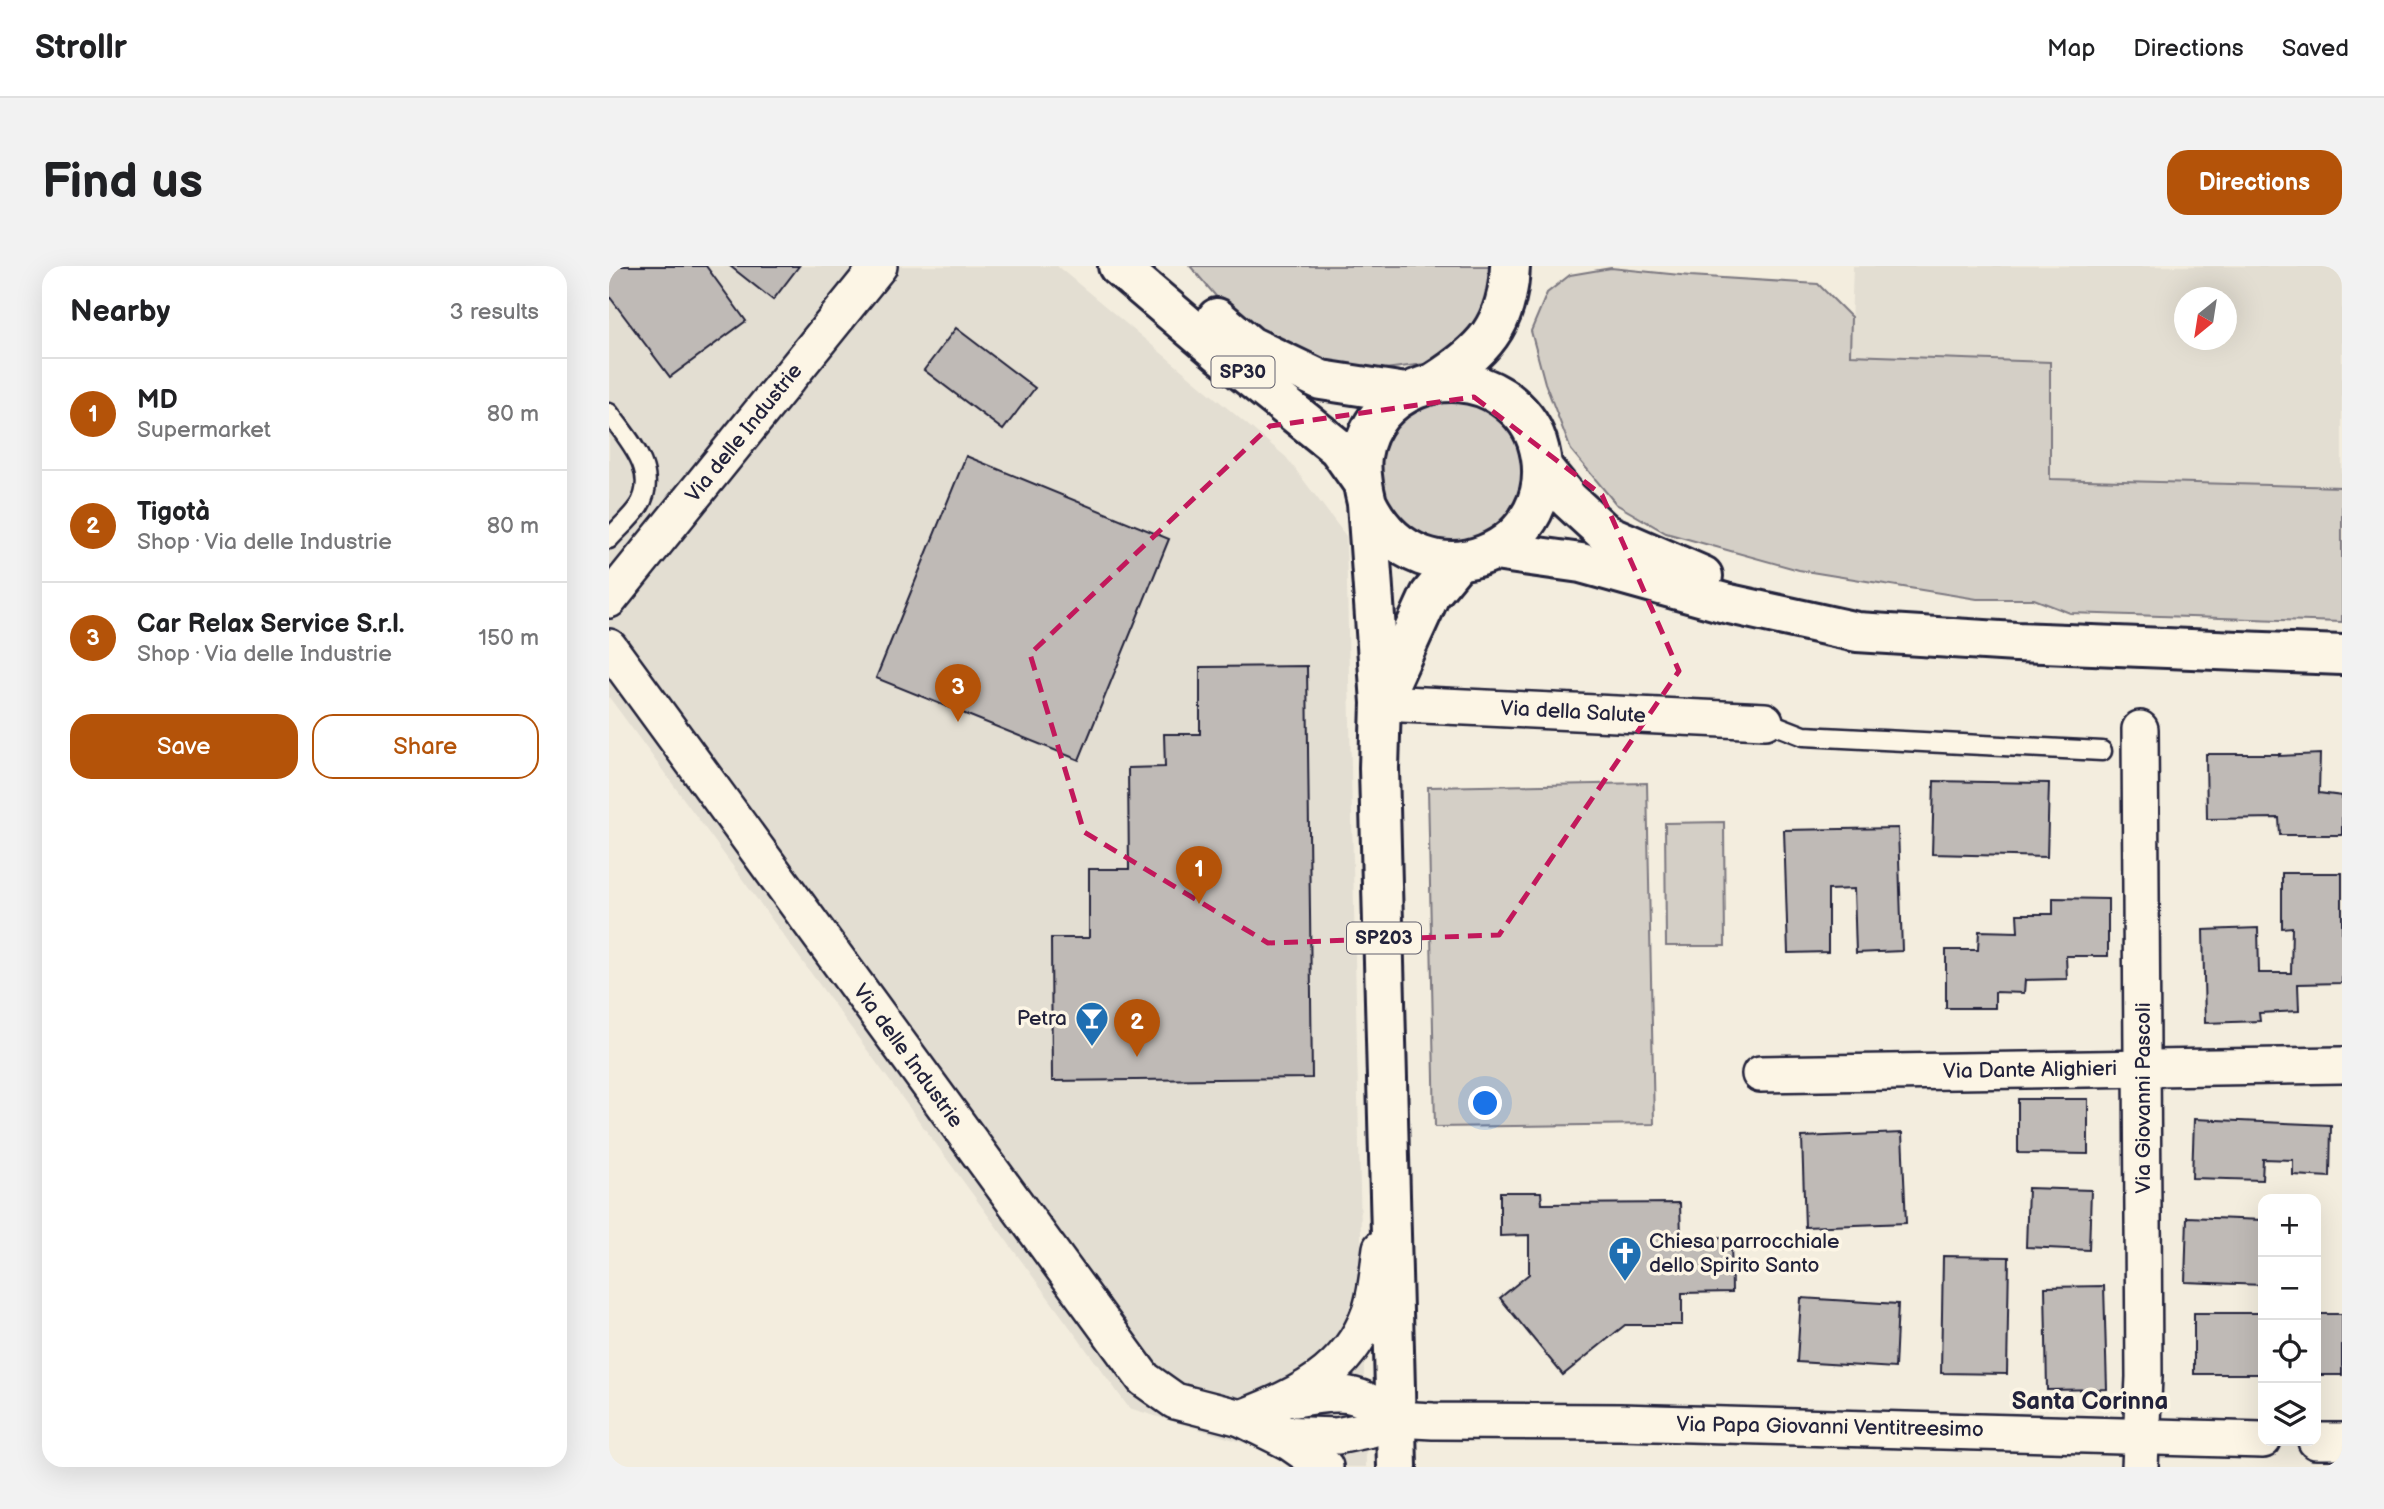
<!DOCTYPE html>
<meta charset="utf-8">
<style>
body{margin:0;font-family:"Balsamiq Sans",sans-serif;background:#f2f2f2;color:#202124}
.controls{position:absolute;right:21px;bottom:21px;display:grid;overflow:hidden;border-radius:14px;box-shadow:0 7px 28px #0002}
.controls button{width:63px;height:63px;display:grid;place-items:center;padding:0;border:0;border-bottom:2px solid #e0e0e0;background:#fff;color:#202124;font:35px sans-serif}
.compass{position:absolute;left:1565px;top:21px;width:63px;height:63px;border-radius:50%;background:#fff;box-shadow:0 7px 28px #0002;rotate:210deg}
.you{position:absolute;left:877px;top:838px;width:24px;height:24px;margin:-18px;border:5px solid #fff;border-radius:50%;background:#1a73e8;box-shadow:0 0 0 10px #1a73e833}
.badge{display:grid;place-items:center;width:46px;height:46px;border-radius:50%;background:#b45309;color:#fff;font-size:23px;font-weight:700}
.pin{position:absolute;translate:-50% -58px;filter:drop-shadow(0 2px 4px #0008)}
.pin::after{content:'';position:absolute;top:37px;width:24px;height:21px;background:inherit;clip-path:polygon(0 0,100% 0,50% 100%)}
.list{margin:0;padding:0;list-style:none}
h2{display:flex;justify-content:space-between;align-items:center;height:91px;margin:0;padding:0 28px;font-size:30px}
h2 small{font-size:23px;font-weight:400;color:#757577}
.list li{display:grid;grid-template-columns:46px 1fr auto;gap:21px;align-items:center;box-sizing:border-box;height:112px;padding:0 28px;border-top:2px solid #e0e0e0}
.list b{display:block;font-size:26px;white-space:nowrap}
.list p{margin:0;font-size:23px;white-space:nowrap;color:#757577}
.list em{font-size:23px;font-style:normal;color:#757577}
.actions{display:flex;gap:14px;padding:21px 28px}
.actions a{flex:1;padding:16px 0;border:2px solid #b45309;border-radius:21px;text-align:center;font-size:24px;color:#b45309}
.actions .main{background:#b45309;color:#fff}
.icon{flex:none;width:38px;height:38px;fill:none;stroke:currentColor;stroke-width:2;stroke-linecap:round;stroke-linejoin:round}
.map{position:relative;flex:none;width:1733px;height:1201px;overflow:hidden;border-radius:21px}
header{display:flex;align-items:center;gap:42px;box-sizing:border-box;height:98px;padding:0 35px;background:#fff;border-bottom:2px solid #e0e0e0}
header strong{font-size:33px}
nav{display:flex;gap:38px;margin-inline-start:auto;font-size:24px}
.intro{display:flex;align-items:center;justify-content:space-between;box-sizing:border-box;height:168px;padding:0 42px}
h1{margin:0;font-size:49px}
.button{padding:18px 32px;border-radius:21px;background:#b45309;color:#fff;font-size:24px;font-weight:700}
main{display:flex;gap:42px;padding:0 42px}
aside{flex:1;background:#fff;border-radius:21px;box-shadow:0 7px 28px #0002}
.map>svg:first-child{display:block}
</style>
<header>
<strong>Strollr</strong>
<nav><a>Map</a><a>Directions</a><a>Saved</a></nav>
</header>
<div class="intro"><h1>Find us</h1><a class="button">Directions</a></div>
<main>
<aside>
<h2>Nearby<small>3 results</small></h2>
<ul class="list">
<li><span class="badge">1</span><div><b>MD</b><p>Supermarket</p></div><em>80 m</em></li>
<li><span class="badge">2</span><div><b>Tigotà</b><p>Shop · Via delle Industrie</p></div><em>80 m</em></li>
<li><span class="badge">3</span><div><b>Car Relax Service S.r.l.</b><p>Shop · Via delle Industrie</p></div><em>150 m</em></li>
</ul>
<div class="actions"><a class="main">Save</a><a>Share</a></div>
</aside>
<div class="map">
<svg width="1733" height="1201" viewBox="0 0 1733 1201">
<rect width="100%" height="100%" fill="#f3edde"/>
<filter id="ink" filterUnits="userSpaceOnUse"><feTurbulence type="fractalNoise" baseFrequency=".0143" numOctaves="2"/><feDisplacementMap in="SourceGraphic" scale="14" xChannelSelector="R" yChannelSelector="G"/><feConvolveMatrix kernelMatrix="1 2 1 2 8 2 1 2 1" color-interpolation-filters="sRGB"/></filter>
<g filter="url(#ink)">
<g fill="#e3ded2" fill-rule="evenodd">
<polygon points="0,0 448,0 677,191 737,270 757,1201 714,1201 520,1142 0,431"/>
<path d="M1244,0H1733V221L1441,213L1241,89ZM1576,32H1618V74H1576Z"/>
</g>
<g fill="#d4cfc6" stroke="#7b7880" stroke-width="2">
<polygon points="581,0 884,0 873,60 823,97 776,103 712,97 677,85 617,42"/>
<polygon points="1002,2 1081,10 1209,18 1242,51 1241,89 1441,96 1441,213 1733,221 1733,356 1461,347 1425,333 1368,333 1190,304 1057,267 1007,238 962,184 936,117 922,65 938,27 961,9"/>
<polygon points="831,132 879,140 914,175 920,223 874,280 798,271 769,228 773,176 788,154 808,140"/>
<polygon points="1038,517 1045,858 826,861 819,521"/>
<polygon points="1115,556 1116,680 1057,680 1056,557"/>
</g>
<g fill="#bfbab6" stroke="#22223b" stroke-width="2">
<polygon points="0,0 97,0 137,55 61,111 0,30"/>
<polygon points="121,0 190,0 164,34"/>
<polygon points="347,62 426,122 394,164 315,104"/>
<polygon points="357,190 560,273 470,494 267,412"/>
<polygon points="698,400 703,812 443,815 442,672 480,672 480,603 520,603 519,502 556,501 555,468 591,468 591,401"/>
<polygon points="1597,488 1671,488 1670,490 1711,488 1710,527 1733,530 1733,569 1671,569 1670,552 1598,553"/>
<polygon points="1325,515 1440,517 1438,591 1323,588"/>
<polygon points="1289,562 1293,685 1247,687 1245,623 1219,624 1219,686 1179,687 1175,564"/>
<polygon points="1673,607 1733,607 1733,717 1689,718 1690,745 1650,747 1651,755 1596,757 1594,664 1649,662 1650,707 1682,707 1683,661 1673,662"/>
<polygon points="1444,632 1499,633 1499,690 1457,690 1458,713 1416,714 1415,727 1386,726 1386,742 1337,742 1337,684 1369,684 1370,665 1409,666 1408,648 1444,648"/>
<polygon points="1409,833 1479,833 1479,888 1409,887"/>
<polygon points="1585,853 1722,859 1721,911 1684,909 1684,894 1654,893 1653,914 1583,912"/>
<polygon points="1293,867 1297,957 1196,961 1193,871"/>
<polygon points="1419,922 1482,924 1480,984 1417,981"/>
<polygon points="891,926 932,926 933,938 1071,937 1072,972 1122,971 1123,1026 1073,1027 1073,1059 1016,1059 954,1109 891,1032 920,1008 920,969 891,970"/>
<polygon points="1578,951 1654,954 1654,1019 1576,1016"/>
<polygon points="1334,990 1400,991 1398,1108 1332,1107"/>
<polygon points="1495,1020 1498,1123 1438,1124 1436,1021"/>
<polygon points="1192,1032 1289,1038 1286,1102 1188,1096"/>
<rect x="1585" y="1047" width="69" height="61"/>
<rect x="1707" y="1048" width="26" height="61"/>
</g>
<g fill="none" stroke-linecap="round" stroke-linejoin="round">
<defs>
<g id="service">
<path d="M0,147C19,173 51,206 30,240C22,252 10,262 0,273"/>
<polyline points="1156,455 1195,470 1493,485"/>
</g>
<g id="minor">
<polyline points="0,334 270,0"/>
<polyline points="0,381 535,1113 566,1135 632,1152 680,1176 716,1201"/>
<polyline points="772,437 1156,455"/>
<polyline points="1151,808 1733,799"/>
<path d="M686,1133C733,1124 748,1124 787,1153"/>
<path d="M632,1152C688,1131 739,1107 761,1046C768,1026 769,1003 772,982"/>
<polyline points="667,1168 728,1170 762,1163 787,1153 824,1155 1011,1156 1654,1174"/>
<polyline points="1707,1175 1733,1175"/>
<polyline points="1531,1201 1535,1111 1531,463"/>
</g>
<path id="tertiary" d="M826,116C874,85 899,60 901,0"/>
<g id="secondary">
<polyline points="933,201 960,234 997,268 1094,310"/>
<polyline points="886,285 972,297 1116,337 1248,366 1407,376 1733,389"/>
</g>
<g id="primary">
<polyline points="509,0 612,88 729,182 753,216"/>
<polyline points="608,52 641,80 712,114 797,127"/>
<path d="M758,237C814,349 962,282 928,175C922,157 909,142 893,131C840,96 763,125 753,190C751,206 754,221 758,237L772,437L770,502L788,1201"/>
<polyline points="774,432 821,329 849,295"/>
</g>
</defs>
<use href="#service" stroke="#22223b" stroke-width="23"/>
<use href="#minor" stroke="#22223b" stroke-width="40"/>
<use href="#tertiary" stroke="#22223b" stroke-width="44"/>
<use href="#secondary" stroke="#22223b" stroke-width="44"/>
<use href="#primary" stroke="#22223b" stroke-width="44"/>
<use href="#service" stroke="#fcf5e5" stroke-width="18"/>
<use href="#minor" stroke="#fcf5e5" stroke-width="35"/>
<use href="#tertiary" stroke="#fcf5e5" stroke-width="38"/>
<use href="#secondary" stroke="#fcf5e5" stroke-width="38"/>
<use href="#primary" stroke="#fcf5e5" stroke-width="38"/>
</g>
</g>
<path fill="none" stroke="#c2185b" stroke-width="5" stroke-dasharray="14 9" stroke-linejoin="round" d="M865,131L993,229L1070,405L890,669L659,677L475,566L421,388L661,160Z"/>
<defs>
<symbol id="bar-pin" viewBox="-11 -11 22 30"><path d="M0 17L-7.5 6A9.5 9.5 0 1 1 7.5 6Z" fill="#1f6fb2" stroke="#fcf5e5"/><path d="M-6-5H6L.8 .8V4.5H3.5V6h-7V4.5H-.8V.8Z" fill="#fff"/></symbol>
<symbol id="church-pin" viewBox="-11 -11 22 30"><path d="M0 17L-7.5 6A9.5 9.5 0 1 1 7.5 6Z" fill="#1f6fb2" stroke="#fcf5e5"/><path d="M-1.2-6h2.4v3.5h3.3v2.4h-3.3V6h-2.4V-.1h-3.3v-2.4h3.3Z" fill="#fff"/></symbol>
</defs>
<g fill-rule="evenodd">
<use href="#bar-pin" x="464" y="733" width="38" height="52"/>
<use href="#church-pin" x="997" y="968" width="38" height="52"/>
</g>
<g text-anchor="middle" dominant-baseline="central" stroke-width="7" stroke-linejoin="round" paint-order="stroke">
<g fill="#fcf5e5" stroke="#63616e" stroke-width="2">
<rect x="602.5" y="90.5" width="63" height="31" rx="5"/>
<rect x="738" y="656.5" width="74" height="31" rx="5"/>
</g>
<g font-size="19" font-weight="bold" fill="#22223b">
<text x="634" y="106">SP30</text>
<text x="775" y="672">SP203</text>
</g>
<g font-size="21" fill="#22223b" stroke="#fcf5e5">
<text transform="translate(135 167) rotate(-51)">Via delle Industrie</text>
<text transform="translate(964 446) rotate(3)">Via della Salute</text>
<text transform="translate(299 790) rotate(54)">Via delle Industrie</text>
<text transform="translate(1421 804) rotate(-1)">Via Dante Alighieri</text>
<text transform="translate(1534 832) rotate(-90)">Via Giovanni Pascoli</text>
<text transform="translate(1221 1161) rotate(1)">Via Papa Giovanni Ventitreesimo</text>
</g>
<g font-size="21" fill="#22223b" stroke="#fcf5e5" text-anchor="end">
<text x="458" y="752">Petra</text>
<text x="1040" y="975" text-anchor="start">Chiesa parrocchiale<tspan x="1040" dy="24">dello Spirito Santo</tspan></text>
</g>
<g font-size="24" font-weight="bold" fill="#22223b" stroke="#fcf5e5">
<text x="1481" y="1135">Santa Corinna</text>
</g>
</g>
</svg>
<div class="controls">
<button>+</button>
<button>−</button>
<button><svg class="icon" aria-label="locate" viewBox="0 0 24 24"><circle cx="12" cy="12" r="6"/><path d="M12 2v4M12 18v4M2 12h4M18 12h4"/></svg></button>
<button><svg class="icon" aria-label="layers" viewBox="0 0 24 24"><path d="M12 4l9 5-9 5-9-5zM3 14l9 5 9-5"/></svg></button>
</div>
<svg class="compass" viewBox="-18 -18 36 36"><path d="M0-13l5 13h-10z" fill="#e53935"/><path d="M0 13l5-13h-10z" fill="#757577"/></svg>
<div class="you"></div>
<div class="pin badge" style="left:590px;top:638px">1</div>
<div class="pin badge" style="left:528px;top:791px">2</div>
<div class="pin badge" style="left:349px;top:456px">3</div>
</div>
</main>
